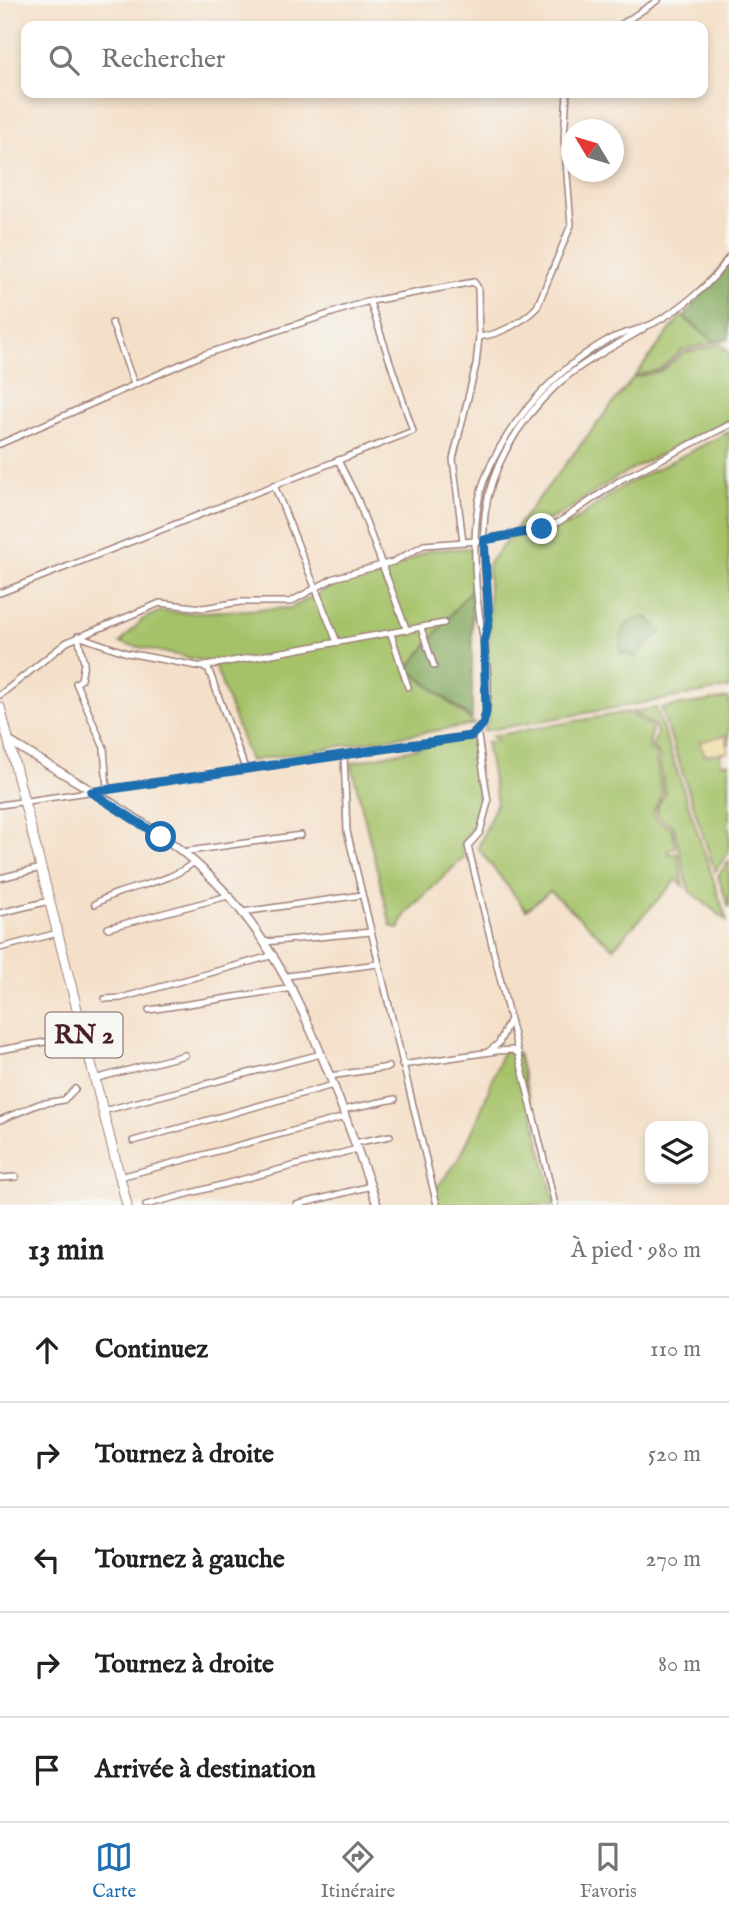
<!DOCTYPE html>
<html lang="fr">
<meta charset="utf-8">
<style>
body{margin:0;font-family:"IM FELL English",serif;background:#f2f2f2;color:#222}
.controls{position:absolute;right:21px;bottom:21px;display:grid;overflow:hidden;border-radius:14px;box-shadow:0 4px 10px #0003}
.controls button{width:63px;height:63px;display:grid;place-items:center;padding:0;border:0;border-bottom:2px solid #e0e0e0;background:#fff;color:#222;font:35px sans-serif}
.compass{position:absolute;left:561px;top:119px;width:63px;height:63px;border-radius:50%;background:#fff;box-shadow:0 4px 10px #0003;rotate:308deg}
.stop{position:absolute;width:21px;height:21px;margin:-16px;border:5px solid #1f6fb2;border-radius:50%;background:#fff}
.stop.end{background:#1f6fb2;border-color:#fff;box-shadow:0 2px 7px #0008}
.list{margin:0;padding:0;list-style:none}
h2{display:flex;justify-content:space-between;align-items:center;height:91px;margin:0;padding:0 28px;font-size:30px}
h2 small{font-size:23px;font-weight:400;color:#767676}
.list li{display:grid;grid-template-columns:46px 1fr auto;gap:21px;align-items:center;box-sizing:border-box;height:105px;padding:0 28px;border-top:2px solid #e0e0e0}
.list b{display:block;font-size:26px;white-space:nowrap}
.list em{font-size:23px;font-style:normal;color:#767676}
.icon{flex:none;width:38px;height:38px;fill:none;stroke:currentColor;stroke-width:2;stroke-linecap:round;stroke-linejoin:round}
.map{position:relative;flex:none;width:729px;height:1205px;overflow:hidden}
.search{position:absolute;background:#fff;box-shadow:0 4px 10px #0003;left:21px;right:21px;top:21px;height:77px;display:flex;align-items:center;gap:18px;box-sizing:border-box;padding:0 24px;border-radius:14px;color:#767676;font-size:26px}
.sheet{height:616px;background:#fff}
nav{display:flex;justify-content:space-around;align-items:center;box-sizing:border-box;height:98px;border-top:2px solid #e0e0e0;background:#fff;font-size:19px;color:#767676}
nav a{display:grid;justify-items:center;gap:4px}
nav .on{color:#1f6fb2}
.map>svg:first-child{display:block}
</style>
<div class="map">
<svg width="729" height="1205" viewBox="0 0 729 1205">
<rect width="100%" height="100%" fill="#f6f6f2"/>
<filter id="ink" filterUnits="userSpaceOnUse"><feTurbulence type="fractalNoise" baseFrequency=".0143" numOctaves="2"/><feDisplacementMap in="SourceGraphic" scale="14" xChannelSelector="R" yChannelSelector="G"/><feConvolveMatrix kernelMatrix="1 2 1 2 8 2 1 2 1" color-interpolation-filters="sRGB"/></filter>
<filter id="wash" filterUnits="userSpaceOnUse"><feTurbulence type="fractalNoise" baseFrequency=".00686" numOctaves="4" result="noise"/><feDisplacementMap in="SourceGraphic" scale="28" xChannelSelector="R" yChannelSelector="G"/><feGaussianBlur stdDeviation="1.57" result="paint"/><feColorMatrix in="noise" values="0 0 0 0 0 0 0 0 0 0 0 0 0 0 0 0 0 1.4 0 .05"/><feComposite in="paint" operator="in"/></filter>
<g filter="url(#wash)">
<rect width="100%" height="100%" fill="#f4e0c9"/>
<g fill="#a5c269" stroke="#78704a" stroke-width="2">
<polygon points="681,316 715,342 682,350 660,369 635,376"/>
<path d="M720,344L729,352V420C692,439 654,456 618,477C577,501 563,521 514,530L633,378L661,371L683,353Z"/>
<path d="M729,432V688L483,731L488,721C488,668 491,617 488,564L509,538L547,532L552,535L554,528L563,524L567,526L623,486Z"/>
<polygon points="471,548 472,588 408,669 475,724 250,761 214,663 120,643 143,619 161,611 183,613 291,608 334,585 401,565 429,550"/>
<polygon points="729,698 729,745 726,735 705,755 720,753 721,764 729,763 729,852 715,871 661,708"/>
<polygon points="656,708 727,921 689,891 674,827 657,816 658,805 665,794 658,752 652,747 657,734 655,726 632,712"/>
<polygon points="627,712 652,727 649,748 655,753 662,793 653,813 655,819 672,829 676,848 668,850 668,854 677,853 684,886 676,880 613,948 550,891 526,910 478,848 497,802 486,742 498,741 492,736"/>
<polygon points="471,736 479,801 475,824 460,844 464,857 406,913 399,929 391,926 351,763"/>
<polygon points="729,861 729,908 718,876"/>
<path d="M503,1050L518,1053L555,1205H437L434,1191C443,1179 453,1169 460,1156C478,1123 490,1086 503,1050Z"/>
</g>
<g fill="#84a85d" stroke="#676444" stroke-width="2">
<polygon points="729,257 729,339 715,342 684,317"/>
<polygon points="472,588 472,719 408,669"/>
<polygon points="647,617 661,632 635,657 620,652 622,630 631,621"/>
</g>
<polygon fill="#eeda9e" stroke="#9c7c64" stroke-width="2" points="726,735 729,752 705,755 699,742"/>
</g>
<g filter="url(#ink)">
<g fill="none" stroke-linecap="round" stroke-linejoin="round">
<defs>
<g id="street">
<polyline points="619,26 658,0"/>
<polyline points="112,323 134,384"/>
<path d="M479,337C501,334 523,322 537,307L571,225L564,137L567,93"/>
<polyline points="0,444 202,355 366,302 474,282 478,288 479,337 476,365 453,459 463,542"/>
<polyline points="338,460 357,498 407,631"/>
<polyline points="274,485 337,642"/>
<polyline points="0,593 413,431 370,302"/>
<polyline points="421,628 434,666"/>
<polyline points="391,634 408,687"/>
<polyline points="78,636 127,653 208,668 245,768"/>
<polyline points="78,636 84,663 81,680 76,683 104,748 107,789"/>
<path d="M485,638C492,602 482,564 484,527C486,472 518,421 558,384C582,362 615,346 643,329"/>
<polyline points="205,666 444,623"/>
<polyline points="0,695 67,642 160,603 203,608 240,602 290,602 334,578 393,562 424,545 477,541 542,529 559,522 622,479 729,425"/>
<polyline points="477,730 488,802 480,832 468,846 555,1205"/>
<polyline points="344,755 347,831 437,1205"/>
<path d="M0,805L471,736C477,731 482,727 484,720C493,689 485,650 480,619C474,581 471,517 484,481C505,425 553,372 604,342C619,333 638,331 654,323C682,308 712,284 729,257"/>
<polyline points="182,852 301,835"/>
<polyline points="0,878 41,868"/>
<path d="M95,904C126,884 164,887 194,862"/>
<polyline points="242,912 362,895"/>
<polyline points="0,913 49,901"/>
<polyline points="108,928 228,896"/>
<polyline points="265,942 371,932"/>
<polyline points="0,948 58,933"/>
<polyline points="287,976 378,964"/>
<polyline points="105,999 121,998 274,955"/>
<polyline points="149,1010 293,988"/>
<polyline points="0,1050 84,1035"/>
<polyline points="488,1052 499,1043 509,1021"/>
<polyline points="402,1065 497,1051 512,1050 518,1053"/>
<polyline points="330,1076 389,1067"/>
<polyline points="94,1079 185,1055"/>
<polyline points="342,1110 395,1099"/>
<polyline points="103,1111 321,1054"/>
<polyline points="0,1120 39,1104 64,1100 75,1089"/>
<polyline points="133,1141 333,1085"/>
<polyline points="354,1143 390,1136"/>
<polyline points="120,1177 345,1117"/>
<polyline points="0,1178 16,1177"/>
<polyline points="146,1205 357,1149"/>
<polyline points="296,1205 371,1186"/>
</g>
<path id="secondary" d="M9,741C65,776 126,808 179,849C266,918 303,1005 341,1105C353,1139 366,1171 377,1205"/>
<polyline id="highway" points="0,707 127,1205"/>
</defs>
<use href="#street" stroke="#9f807a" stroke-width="8"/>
<use href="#secondary" stroke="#9f807a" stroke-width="10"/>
<use href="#highway" stroke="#9f807a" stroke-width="11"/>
<use href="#street" stroke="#fff" stroke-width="5"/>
<use href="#secondary" stroke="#fff" stroke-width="7"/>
<use href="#highway" stroke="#fff" stroke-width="9"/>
</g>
</g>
<g fill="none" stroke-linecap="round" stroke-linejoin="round" filter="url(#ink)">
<polyline stroke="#1f6fb2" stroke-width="9" points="161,837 91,792 471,736 483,724 486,712 484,642 489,620 484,540 542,529"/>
</g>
<g text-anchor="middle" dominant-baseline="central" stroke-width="5" stroke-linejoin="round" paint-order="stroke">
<rect fill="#f6f6f2" stroke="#7e6067" stroke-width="2" x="45.5" y="1012.5" width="77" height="45" rx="5"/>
<g font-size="26" font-weight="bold" fill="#4a1f2b">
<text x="84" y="1035">RN 2</text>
</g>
</g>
</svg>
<div class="controls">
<button><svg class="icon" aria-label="layers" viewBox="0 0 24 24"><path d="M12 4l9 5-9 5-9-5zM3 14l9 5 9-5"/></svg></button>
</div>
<svg class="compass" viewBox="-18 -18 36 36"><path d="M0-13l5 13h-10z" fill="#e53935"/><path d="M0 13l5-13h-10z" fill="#767676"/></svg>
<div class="stop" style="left:161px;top:837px"></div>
<div class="stop end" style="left:542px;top:529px"></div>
<div class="search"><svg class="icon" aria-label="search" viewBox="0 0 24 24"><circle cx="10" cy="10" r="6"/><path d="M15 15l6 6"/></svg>Rechercher</div>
</div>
<section class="sheet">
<h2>13 min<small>À pied · 980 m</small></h2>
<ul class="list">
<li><svg class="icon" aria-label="ahead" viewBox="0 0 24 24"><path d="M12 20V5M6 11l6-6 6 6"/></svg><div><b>Continuez</b></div><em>110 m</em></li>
<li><svg class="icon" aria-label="right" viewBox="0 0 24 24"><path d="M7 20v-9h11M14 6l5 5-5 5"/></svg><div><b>Tournez à droite</b></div><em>520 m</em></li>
<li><svg class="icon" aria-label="left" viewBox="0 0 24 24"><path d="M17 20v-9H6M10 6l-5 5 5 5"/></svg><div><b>Tournez à gauche</b></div><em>270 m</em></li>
<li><svg class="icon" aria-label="right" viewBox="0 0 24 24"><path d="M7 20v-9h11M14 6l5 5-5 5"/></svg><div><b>Tournez à droite</b></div><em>80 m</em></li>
<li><svg class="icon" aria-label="arrive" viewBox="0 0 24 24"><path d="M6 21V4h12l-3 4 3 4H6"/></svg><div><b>Arrivée à destination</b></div></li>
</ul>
</section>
<nav>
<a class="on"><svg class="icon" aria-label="map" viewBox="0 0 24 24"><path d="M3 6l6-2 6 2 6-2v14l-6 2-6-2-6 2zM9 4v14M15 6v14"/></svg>Carte</a>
<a><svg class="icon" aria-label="directions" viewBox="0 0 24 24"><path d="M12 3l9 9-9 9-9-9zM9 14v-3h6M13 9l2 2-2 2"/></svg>Itinéraire</a>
<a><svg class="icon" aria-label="saved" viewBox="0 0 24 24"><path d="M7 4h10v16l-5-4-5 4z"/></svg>Favoris</a>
</nav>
